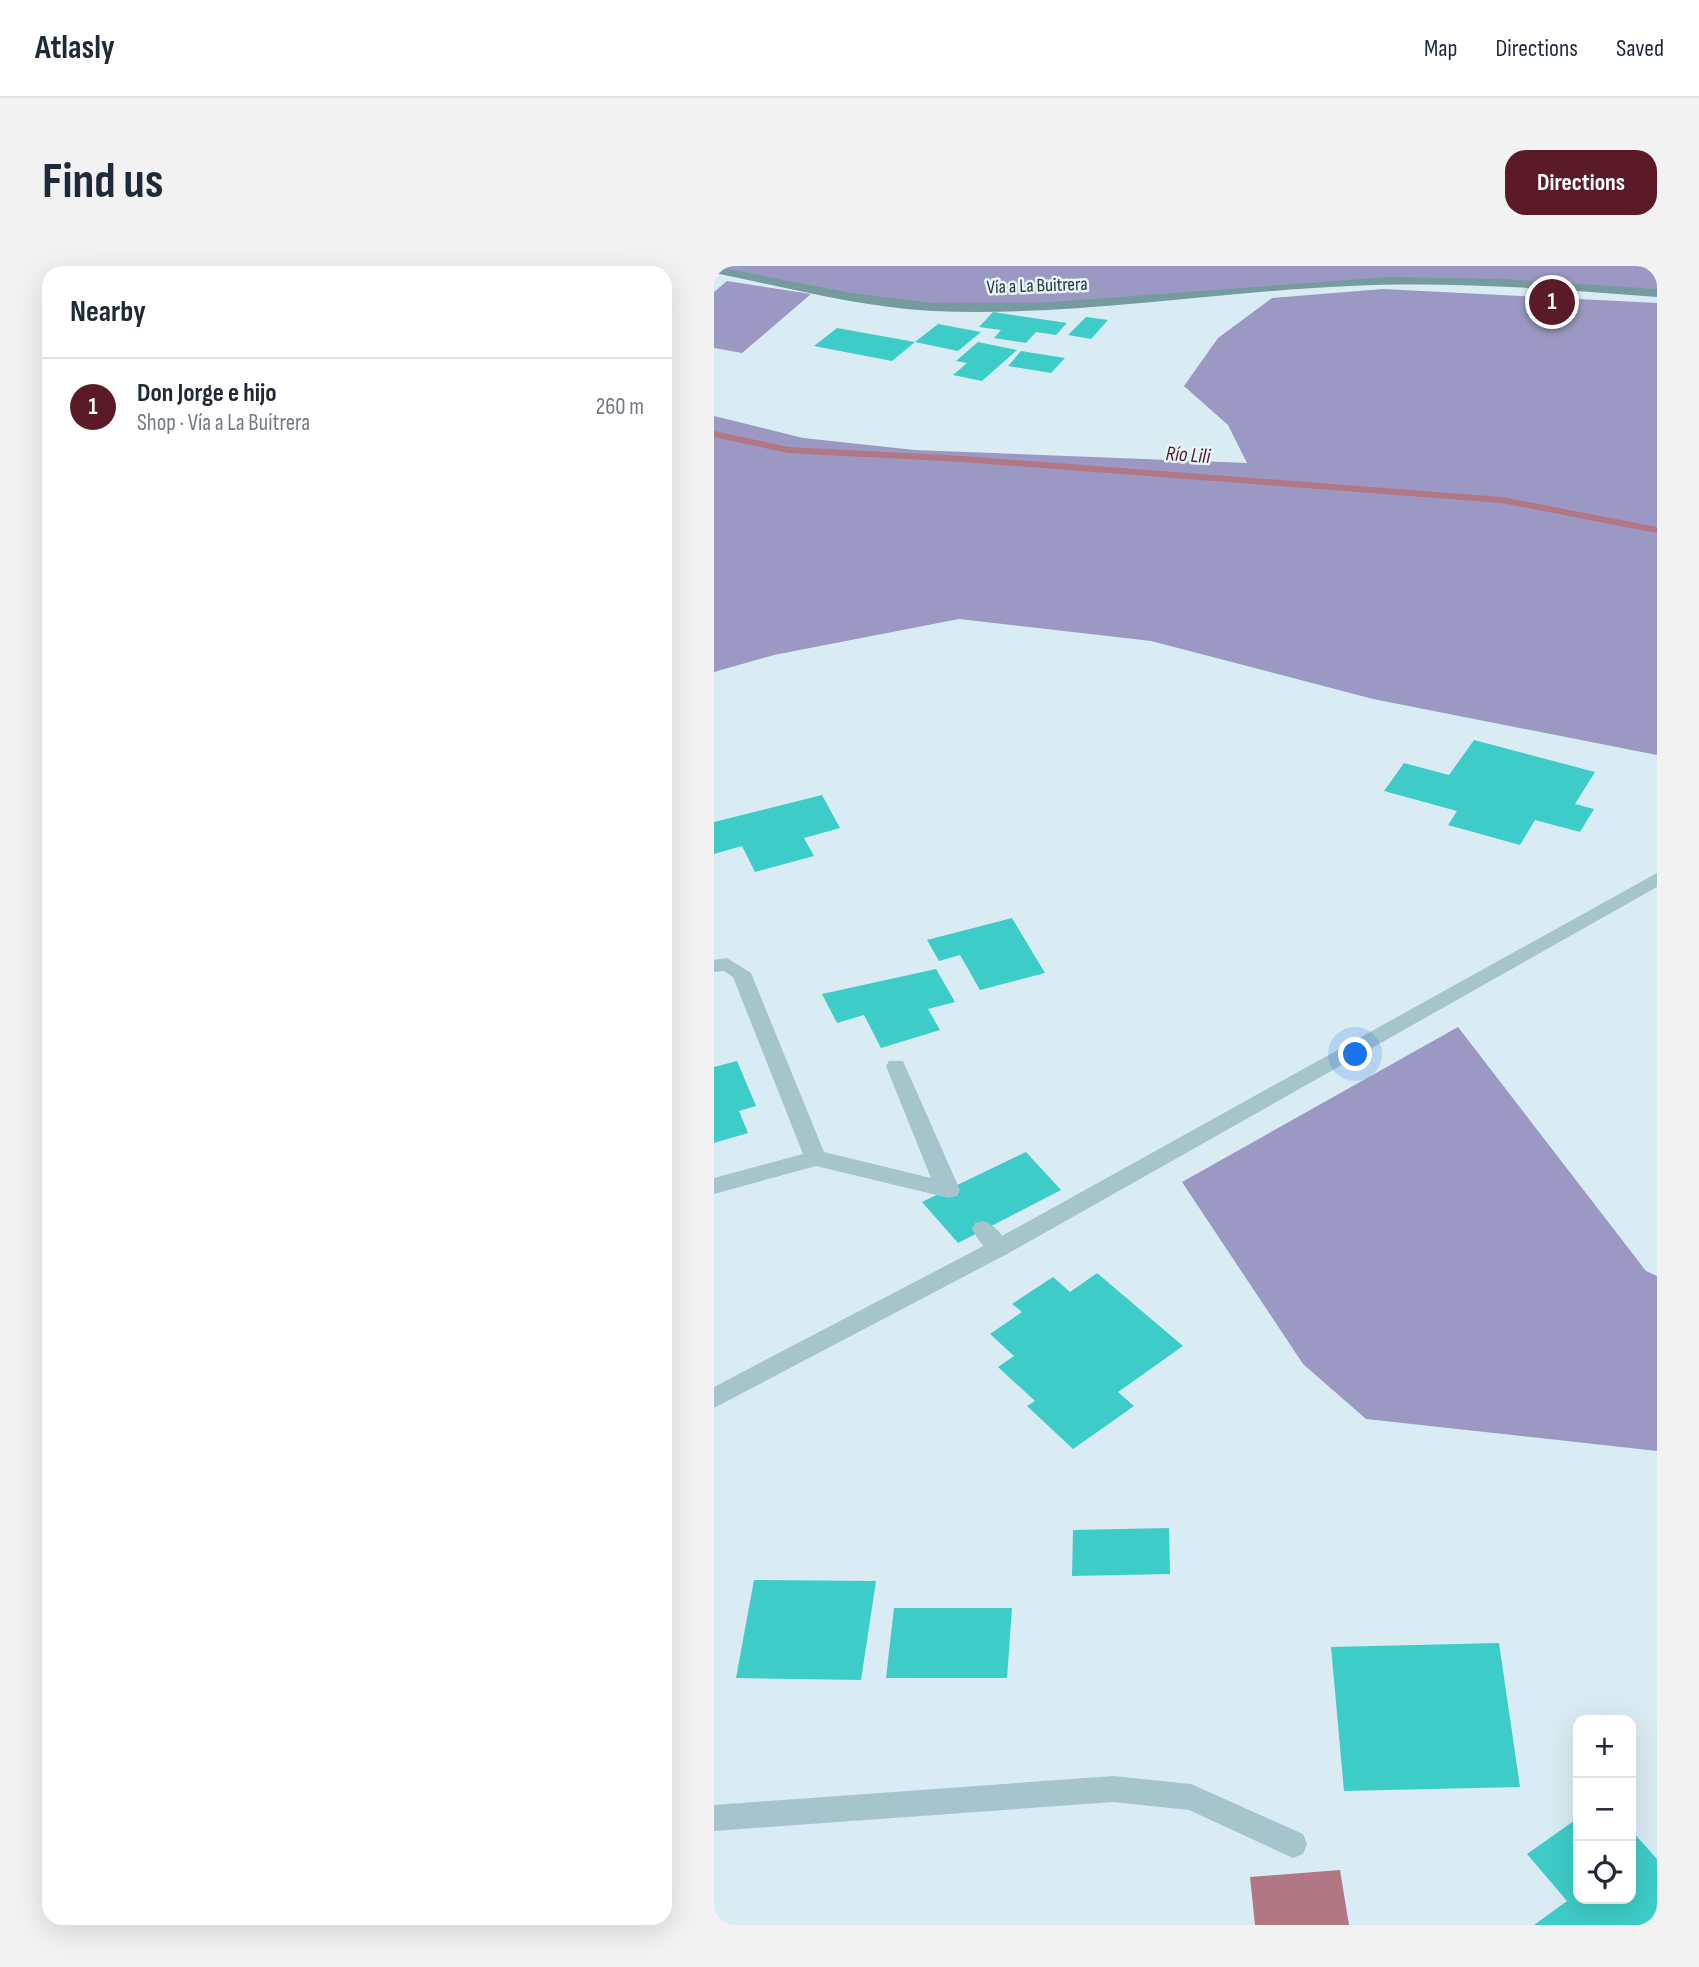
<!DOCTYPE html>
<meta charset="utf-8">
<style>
body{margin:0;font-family:"Sofia Sans Condensed",sans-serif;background:#f2f2f3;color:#1f2937}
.controls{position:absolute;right:21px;bottom:21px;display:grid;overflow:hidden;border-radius:14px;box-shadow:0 7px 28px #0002}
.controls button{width:63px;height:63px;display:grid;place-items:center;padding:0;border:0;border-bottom:2px solid #e0e1e3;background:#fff;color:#1f2937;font:35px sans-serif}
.you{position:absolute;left:642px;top:789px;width:24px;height:24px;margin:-18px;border:5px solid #fff;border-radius:50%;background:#1a73e8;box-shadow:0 0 0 10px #1a73e833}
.badge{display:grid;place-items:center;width:46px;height:46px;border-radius:50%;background:#5a1a27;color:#fff;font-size:23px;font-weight:700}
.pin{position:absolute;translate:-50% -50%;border:4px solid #fff;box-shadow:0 2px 7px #0006}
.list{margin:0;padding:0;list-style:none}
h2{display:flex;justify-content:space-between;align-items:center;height:91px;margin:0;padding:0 28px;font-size:30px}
h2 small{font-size:23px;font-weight:400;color:#747a83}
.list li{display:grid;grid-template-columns:46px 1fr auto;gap:21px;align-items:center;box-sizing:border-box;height:98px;padding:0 28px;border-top:2px solid #e0e1e3}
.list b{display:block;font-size:26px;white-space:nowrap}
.list p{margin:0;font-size:23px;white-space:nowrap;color:#747a83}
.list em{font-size:23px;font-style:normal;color:#747a83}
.icon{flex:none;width:38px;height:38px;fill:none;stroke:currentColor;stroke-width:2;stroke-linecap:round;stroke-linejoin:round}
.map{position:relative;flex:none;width:943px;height:1659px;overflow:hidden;border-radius:21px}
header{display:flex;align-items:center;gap:42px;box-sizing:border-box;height:98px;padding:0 35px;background:#fff;border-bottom:2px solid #e0e1e3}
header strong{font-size:33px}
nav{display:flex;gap:38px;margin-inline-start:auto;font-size:24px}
.intro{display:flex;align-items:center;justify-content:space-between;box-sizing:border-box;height:168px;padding:0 42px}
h1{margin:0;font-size:49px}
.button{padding:18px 32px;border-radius:21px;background:#5a1a27;color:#fff;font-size:24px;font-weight:700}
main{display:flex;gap:42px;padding:0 42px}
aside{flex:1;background:#fff;border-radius:21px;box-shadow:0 7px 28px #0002}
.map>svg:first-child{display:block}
</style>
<header>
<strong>Atlasly</strong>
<nav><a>Map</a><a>Directions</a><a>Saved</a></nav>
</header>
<div class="intro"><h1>Find us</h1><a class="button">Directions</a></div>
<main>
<aside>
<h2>Nearby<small></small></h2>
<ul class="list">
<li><span class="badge">1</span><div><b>Don Jorge e hijo</b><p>Shop · Vía a La Buitrera</p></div><em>260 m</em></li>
</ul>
</aside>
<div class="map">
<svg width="943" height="1659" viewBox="0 0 943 1659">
<rect width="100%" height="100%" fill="#daecf3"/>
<g fill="#9b99c3">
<polygon points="0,0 943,0 943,27 704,14 347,39 187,38"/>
<polygon points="13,15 97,28 28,87 0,82 0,26"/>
<polygon points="669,23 943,37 943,489 659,433 437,375 245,353 60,389 0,406 0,150 89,172 201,184 533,197 514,159 470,120 504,72 558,32"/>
<polygon points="744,761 932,1005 943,1010 943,1185 652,1153 589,1098 468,916"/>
</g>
<polygon fill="#b17785" points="626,1604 635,1659 541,1659 536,1611"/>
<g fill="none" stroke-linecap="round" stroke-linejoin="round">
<polygon fill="#b17785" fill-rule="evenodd" points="0,165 74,181 249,190 788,231 943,261 943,267 788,237 249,196 74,187 0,171"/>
</g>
<g fill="#3eccc8">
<polygon points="279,46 353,57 342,69 322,66 312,77 280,72 287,64 265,61"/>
<polygon points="372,51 394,54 377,73 354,69"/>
<polygon points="224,58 267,66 244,85 201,76"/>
<polygon points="123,62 201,76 178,95 100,80"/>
<polygon points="264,76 303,84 268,115 239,109 253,97 242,95"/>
<polygon points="307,85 351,92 337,107 294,100"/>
<polygon points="760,474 881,506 861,538 880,543 866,566 821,554 806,579 734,559 743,545 670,525 690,497 735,509"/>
<polygon points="108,529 126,562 90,572 100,590 41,606 28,580 0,588 0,556"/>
<polygon points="298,652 331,707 266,724 246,689 225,695 213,674"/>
<polygon points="222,703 241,736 214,743 226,764 167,782 150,749 123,757 108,728"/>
<polygon points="23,795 42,840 25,845 34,867 0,877 0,801"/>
<polygon points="312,886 347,924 244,977 208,936"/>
<polygon points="383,1007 469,1080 404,1126 420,1140 359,1183 313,1140 321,1135 284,1101 300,1090 276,1068 308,1046 298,1038 339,1011 356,1026"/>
<polygon points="455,1262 456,1308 358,1310 359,1264"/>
<polygon points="40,1314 162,1315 147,1414 22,1412"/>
<polygon points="180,1342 298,1342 293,1412 172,1412"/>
<polygon points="785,1377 806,1521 630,1525 617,1381"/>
<polygon points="864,1552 864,1633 917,1633 917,1564 943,1593 943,1659 820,1659 853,1635 813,1588"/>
</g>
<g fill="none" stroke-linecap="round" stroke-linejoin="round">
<g fill="#a5c4cb" fill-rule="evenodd">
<polygon points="13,692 37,707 110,886 217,912 172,800 175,795 189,795 246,924 243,930 235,932 102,900 0,928 0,912 89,888 19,711 10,705 0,706 0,694"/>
<path d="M269,955C281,958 290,971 296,982L293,988C276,993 266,977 258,963L261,957Z"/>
</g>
<g fill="#a5c4cb" fill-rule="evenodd">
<polygon points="943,607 943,621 293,988 0,1142 0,1121 277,976"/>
<polygon points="399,1510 477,1518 589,1568 593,1578 589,1588 579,1592 475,1544 399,1536 0,1565 0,1539"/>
</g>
<path fill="#769b9f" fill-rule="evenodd" d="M0,0L137,27L219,37H324L675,11L790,13L943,23V31C841,23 739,15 636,20C497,26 359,51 219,45C145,41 72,21 0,7Z"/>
</g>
<g text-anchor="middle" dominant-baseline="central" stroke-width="5" stroke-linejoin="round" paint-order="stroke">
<g font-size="19" fill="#273637" stroke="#e6f5fa">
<text transform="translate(323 20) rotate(-2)">Vía a La Buitrera</text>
</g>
<g font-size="21" font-style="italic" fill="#5a1a27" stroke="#e6f5fa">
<text transform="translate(474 189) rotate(4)">Río Lili</text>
</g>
</g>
</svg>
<div class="controls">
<button>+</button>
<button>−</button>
<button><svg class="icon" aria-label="locate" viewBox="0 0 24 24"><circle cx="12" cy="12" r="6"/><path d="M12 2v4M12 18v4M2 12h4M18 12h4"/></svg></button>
</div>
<div class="you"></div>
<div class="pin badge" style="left:838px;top:36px">1</div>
</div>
</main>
